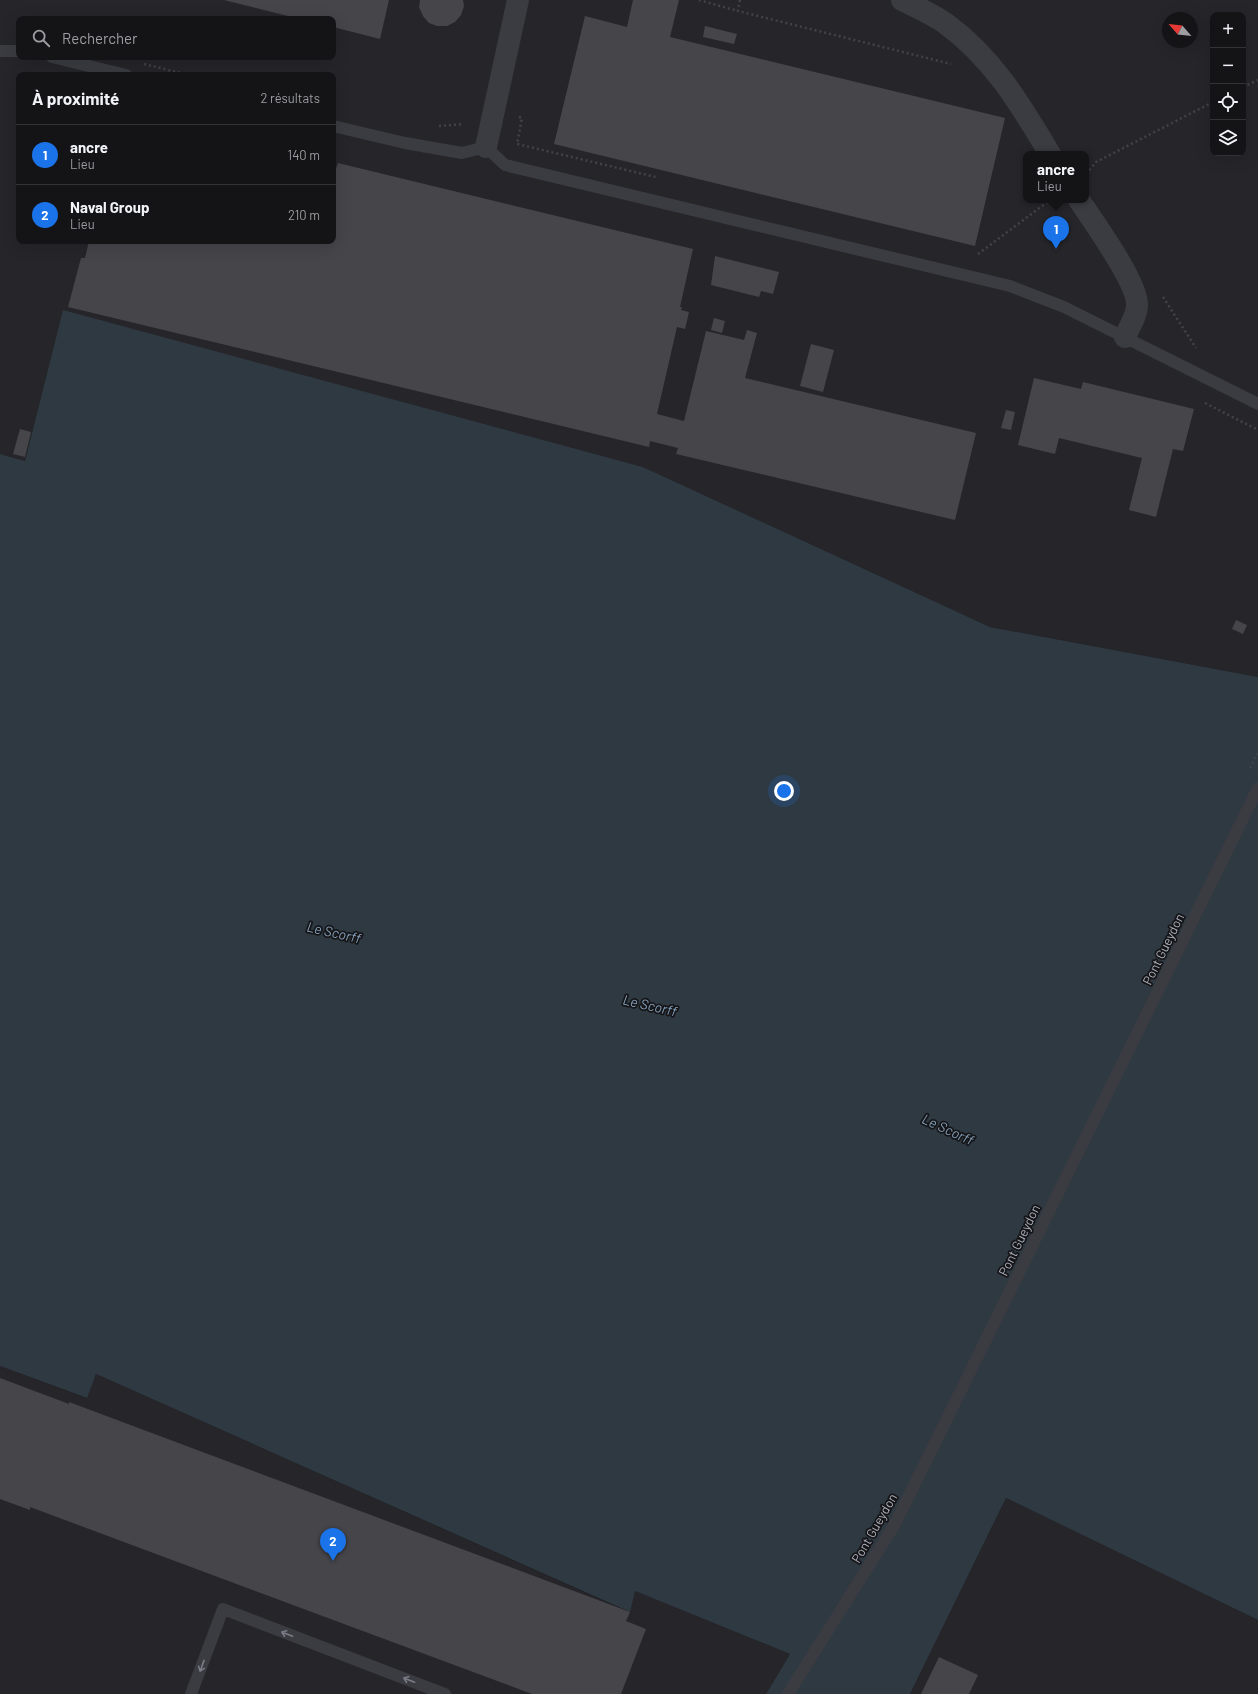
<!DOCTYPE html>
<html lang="fr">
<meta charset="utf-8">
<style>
body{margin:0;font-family:Barlow,sans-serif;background:#212123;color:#f1f3f6}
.controls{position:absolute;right:12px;top:12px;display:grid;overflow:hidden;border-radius:8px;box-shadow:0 4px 16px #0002}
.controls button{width:36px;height:36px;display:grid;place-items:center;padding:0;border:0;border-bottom:1px solid #333335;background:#141416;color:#f1f3f6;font:20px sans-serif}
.compass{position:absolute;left:1162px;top:12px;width:36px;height:36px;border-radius:50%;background:#141416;box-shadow:0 4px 16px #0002;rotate:298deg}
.you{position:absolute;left:784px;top:791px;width:14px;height:14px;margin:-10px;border:3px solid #fff;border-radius:50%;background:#1a73e8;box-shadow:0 0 0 6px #1a73e833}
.badge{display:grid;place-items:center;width:26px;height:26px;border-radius:50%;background:#1a73e8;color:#fff;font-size:13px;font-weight:700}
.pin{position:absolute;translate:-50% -33px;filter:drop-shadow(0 1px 2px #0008)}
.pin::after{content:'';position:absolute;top:21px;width:14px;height:12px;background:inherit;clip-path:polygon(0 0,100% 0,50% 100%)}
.popup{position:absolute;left:1023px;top:151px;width:66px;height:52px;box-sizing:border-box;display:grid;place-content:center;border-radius:8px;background:#141416;filter:drop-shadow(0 1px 3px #0005);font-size:13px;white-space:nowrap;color:#9d9ea1}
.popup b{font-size:15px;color:#f1f3f6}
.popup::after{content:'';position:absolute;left:50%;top:100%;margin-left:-8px;border:8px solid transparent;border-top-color:#141416}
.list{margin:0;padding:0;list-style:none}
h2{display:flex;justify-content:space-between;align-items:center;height:52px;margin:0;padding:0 16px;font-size:17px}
h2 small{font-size:13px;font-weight:400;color:#9d9ea1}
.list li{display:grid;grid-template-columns:26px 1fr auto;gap:12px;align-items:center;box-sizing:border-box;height:60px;padding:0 16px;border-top:1px solid #333335}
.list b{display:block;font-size:15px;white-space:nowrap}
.list p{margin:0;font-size:13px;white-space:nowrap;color:#9d9ea1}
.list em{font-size:13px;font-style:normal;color:#9d9ea1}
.icon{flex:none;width:22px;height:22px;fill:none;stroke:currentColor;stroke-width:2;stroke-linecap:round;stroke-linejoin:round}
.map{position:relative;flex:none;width:1258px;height:1694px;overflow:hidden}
.search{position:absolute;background:#141416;box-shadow:0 4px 16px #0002;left:16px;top:16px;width:320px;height:44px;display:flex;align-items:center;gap:10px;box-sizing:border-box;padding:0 14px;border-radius:8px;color:#9d9ea1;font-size:15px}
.panel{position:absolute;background:#141416;box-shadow:0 4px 16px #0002;left:16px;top:72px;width:320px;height:172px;border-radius:8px}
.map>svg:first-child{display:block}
</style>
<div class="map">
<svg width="1258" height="1694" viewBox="0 0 1258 1694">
<rect width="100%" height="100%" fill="#1a1a1d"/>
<g fill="#26262a" fill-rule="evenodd">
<path d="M0,0H1258V677L990,627L643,467L63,311L25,461L0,454ZM1213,15H1243V153H1213ZM1168,18H1192V42H1168ZM19,19H333V57H19ZM19,75H333V241H19ZM1026,154H1086V200H1026Z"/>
<polygon points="0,1366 86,1398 96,1374 629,1612 635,1591 790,1654 766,1694 0,1694"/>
<polygon points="1006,1498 1258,1620 1258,1694 910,1694"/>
</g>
<polygon fill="#2f3942" points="63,310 643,467 990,627 1258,677 1258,1620 1006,1498 910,1694 766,1694 790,1654 635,1591 630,1612 96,1374 87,1398 0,1366 0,454 25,461"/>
<g fill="#45454a">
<polygon points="224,0 389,0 380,39 333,27 333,19 300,19"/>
<polygon points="420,0 463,0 464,6 461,15 455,22 447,26 437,26 429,23 423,16 419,7"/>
<polygon points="633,0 679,0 670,37 1005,118 975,246 554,144 585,16 627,27"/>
<polygon points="705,26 737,34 734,44 703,37"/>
<polygon points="338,163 693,249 680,307 682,307 681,310 689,312 685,329 677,327 657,414 684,421 706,331 744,340 747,330 757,333 745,378 976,433 955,520 676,454 678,448 650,441 649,447 68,307 81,258 85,258 89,241 333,241 333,177"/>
<polygon points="715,256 779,272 773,294 761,291 759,297 711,285"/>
<polygon points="714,318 725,321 722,333 711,330"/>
<polygon points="811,344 834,350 823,392 800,386"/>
<polygon points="1034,378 1081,389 1083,382 1194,409 1183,451 1173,449 1156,517 1129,510 1142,458 1059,438 1055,454 1018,445"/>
<polygon points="1006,410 1015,412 1011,430 1001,428"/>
<polygon points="20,429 31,432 25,457 13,454"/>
<polygon points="1236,620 1247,625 1243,634 1232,629"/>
<polygon points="0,1378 69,1404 69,1402 630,1612 626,1621 646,1629 621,1694 532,1694 30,1507 30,1510 0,1499"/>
<polygon points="939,1657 978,1675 969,1694 921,1694"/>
</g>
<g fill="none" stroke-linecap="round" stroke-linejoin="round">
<g stroke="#414349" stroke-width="2.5" stroke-dasharray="2 3" stroke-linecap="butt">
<polyline points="699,0 738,11"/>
<polyline points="740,0 738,11 951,64"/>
<polyline points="144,64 189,75"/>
<polyline points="1243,87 1258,80"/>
<polyline points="519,117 522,118 517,144 656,177"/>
<polyline points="439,126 464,124"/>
<polyline points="1086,174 1096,162 1213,102"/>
<polyline points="978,254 1050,200"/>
<polyline points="1163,297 1196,348"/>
<polyline points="1205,403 1258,430"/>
<polyline points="1250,768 1258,753"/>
</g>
<g stroke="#3b3c42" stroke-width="12">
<polyline points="0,51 19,51"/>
<polyline points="52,57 126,75"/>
<polyline points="333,126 405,143 462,153 486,147 505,165 1010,286 1064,307 1258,404"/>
<polyline points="191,1694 223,1609 445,1694"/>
<polyline points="788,1694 895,1524 1258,788"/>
</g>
<g stroke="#3b3c42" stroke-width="22">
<path d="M902,0C916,7 932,14 945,23C993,58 1020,104 1050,154"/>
<polyline points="486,147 518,0"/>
<path d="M1079,200C1093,221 1138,283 1137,305C1137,316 1129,327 1125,337"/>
</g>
</g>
<defs><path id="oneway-shaft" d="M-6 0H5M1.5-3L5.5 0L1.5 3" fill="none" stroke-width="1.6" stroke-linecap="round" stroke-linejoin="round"/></defs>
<g stroke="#7a7c86">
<use href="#oneway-shaft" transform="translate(287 1634) rotate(-159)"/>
<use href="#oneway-shaft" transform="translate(202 1666) rotate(110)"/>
<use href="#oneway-shaft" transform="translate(409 1680) rotate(-159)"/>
</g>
<g text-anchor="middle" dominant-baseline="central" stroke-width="3.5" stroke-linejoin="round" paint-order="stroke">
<g font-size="13" fill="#adb1bd" stroke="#151518">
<text transform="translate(1163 949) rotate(-64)">Pont Gueydon</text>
<text transform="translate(1019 1240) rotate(-64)">Pont Gueydon</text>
<text transform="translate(874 1528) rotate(-60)">Pont Gueydon</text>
</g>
<g font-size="14" font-style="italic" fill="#839eb8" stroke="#151518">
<text transform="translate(334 932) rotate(13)">Le Scorff</text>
<text transform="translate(650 1005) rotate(13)">Le Scorff</text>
<text transform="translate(948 1129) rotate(25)">Le Scorff</text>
</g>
</g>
</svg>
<div class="controls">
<button>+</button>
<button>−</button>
<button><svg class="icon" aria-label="locate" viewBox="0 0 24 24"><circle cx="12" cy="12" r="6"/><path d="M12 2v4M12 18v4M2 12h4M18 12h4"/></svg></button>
<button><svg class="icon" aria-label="layers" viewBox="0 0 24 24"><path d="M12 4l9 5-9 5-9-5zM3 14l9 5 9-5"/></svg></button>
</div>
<svg class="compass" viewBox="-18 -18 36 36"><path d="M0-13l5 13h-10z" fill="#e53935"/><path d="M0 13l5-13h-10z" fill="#9d9ea1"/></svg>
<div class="you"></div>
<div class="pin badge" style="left:1056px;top:249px">1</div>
<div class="popup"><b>ancre</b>Lieu</div>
<div class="pin badge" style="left:333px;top:1561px">2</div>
<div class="search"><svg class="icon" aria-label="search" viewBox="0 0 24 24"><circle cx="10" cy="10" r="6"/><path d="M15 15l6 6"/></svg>Rechercher</div>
<section class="panel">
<h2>À proximité<small>2 résultats</small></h2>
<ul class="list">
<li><span class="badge">1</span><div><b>ancre</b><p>Lieu</p></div><em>140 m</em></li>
<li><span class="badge">2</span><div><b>Naval Group</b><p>Lieu</p></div><em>210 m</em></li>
</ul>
</section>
</div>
